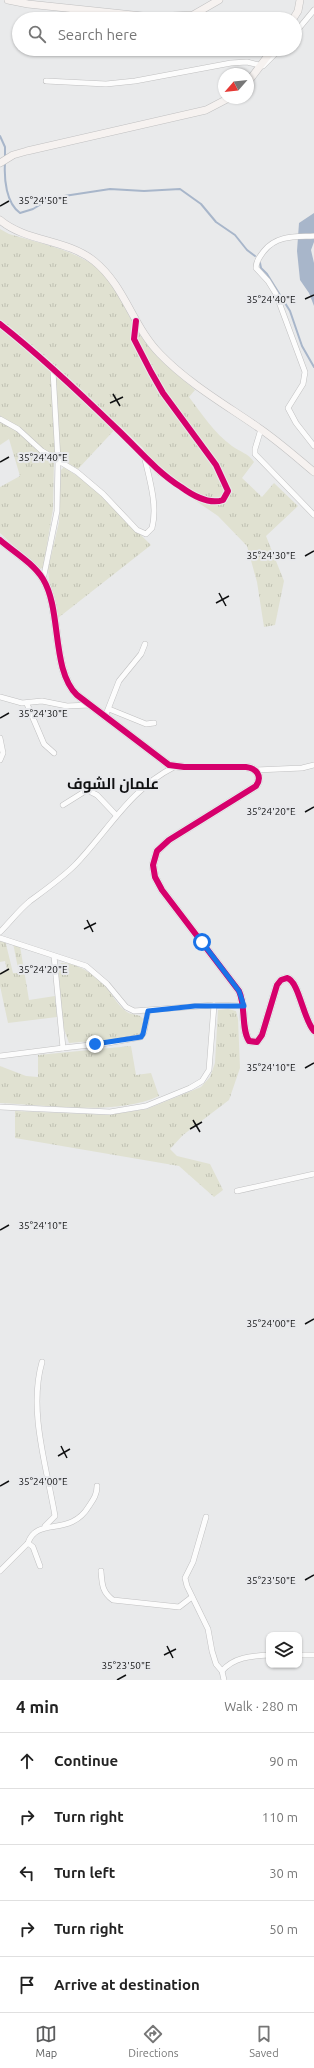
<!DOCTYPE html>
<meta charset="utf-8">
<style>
body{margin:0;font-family:Ubuntu,Cairo,sans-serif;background:#f2f2f2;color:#222}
.controls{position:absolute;right:12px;bottom:12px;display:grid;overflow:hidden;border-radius:8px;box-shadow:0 1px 3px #0004}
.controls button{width:36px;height:36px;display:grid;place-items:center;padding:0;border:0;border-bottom:1px solid #e0e0e0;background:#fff;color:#222;font:20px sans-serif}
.compass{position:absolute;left:218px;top:68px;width:36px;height:36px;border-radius:50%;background:#fff;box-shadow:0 1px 3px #0004;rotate:242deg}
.stop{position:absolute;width:12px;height:12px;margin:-9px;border:3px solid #1a73e8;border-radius:50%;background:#fff}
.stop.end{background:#1a73e8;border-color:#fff;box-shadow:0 1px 4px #0008}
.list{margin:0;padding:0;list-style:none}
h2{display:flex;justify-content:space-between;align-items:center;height:52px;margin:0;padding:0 16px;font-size:17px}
h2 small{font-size:13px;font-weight:400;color:#767676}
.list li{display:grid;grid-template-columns:26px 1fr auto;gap:12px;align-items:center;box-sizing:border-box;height:56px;padding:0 16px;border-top:1px solid #e0e0e0}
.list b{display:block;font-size:15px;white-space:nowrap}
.list em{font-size:13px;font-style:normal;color:#767676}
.icon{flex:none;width:22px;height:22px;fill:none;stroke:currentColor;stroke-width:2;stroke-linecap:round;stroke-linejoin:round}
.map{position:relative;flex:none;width:314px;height:1680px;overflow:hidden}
.search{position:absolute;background:#fff;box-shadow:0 1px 3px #0004;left:12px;right:12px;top:12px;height:44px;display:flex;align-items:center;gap:10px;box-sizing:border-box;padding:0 14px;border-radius:22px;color:#767676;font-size:15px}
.sheet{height:332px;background:#fff}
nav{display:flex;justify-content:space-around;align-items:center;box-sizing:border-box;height:56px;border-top:1px solid #e0e0e0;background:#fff;font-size:11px;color:#767676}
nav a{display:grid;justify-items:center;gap:2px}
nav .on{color:#5c5d5e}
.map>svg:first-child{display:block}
</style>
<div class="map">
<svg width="314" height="1680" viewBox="0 0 314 1680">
<defs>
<pattern id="grass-tufts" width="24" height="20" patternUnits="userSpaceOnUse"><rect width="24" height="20" fill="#e0e1d1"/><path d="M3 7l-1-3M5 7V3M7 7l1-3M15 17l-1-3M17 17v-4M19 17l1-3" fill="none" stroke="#bfc0b2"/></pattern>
</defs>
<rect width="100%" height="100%" fill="#e9eaeb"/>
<g fill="url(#grass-tufts)">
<path d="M0,229L9,234C38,243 82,251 104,274C121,293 128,319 143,339C157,359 177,374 195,390L189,397C202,414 214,433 232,446C240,452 248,453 254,462L242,478L262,497L274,483L298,506L266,536L284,581L275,625L264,627L257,582L247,546L218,516L155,473L143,448L119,425L78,469L54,455L53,509L43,568L39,569L0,533V487L20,476L9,439L0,445Z"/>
<polygon points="64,467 89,484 151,545 58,618 50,590 48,569 59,522 61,470"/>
<polygon points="0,939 5,940 13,973 19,973 13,943 20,946 29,1000 55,996 57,1017 8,1023 0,986 0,972 7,970 5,961 0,962"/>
<path d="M62,963C78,963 97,976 107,988C113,996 119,1007 127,1012C133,1016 139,1013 143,1019L141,1034L137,1037L69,1043L63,1026L58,965Z"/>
<polygon points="228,1009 236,1011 238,1019 240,1068 229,1100 183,1135 170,1149 177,1156 210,1164 223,1190 214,1197 179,1166 15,1138 15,1111 108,1115 147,1109 201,1087 210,1077 215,1063 218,1010"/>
<path d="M131,1046L136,1075L151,1073L159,1096C116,1116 48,1105 0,1103V1066L26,1076L38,1077V1055Z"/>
</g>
<polygon fill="#a8b6ca" points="314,213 314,242 311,250 314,263 314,306 309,293 300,280 297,251 299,223"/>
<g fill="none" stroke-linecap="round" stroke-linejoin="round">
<g stroke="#a8b6ca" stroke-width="2">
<polyline points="0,136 5,147 5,158"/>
<path d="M5,163C4,179 6,203 20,213L33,209L51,198L110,189L144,191L180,189L201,204L216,222L235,235L247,250L255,256"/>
<polyline points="260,263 261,268 267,274 290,311 302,346 314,367"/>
</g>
<defs>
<g id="street">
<polyline points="295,33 314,10"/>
<polyline points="46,81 106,84 135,81 231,63 247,62 263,66 280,49"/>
<path d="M314,236C295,237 277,235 264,251C260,256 256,261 256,268L268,281L276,294L305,372L303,384L288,408L296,423L314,446"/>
<path d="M0,324C42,357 80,393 118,430C138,449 157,472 181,487C192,495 209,505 223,500L228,491L216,465L163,393L151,372L134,339L136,321"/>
<path d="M0,419L18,429L42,451L77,472L103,494L137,530L146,534L152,528C158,505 149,478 144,455"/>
<polyline points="261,429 255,449 255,454 314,515"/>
<polyline points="43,580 57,511 58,460 53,371"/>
<polyline points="0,697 22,703 42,701 67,706 90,705"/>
<polyline points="27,704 44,744 54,753"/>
<polyline points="109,709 146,724 154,723"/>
<polyline points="105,717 119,681 141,654 145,644"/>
<polyline points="0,738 3,753 0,760"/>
<polyline points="256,770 302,768 314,765"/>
<polyline points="63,805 87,790 97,795 116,815"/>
<path d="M0,932C10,922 19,910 30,901C45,890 62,878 75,865C108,831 130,789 174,767"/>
<polyline points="0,938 86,966 107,984 126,1007 134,1011 214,1005 244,1006"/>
<polyline points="54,956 63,1048 108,1043 141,1037 144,1032 148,1011"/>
<polyline points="0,1056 63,1048"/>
<polyline points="0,1107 110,1112 146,1106 190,1088 202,1081 209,1070 214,1005"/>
<polyline points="237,1191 314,1174"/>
<path d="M42,1362C28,1411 47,1468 55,1516L45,1526"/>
<polyline points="206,1517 193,1562 185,1578 187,1586 208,1629 212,1651 216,1664 222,1671"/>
<polyline points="28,1543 33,1547 40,1566"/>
<path d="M0,1571L28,1543C37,1516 70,1538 89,1506C93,1500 97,1495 97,1486"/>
<path d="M101,1571C102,1584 102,1592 113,1600L179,1607L192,1597"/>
<polyline points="299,1655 314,1655"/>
<path d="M224,1680L222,1671C234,1657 251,1656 269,1655"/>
</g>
<g id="secondary">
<polyline points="8,0 28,4 152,17 193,15 219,0"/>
<polyline points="293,19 298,11 300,0"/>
<polyline points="248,82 273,49"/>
<polyline points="0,163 13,155 27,151 206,110 229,98"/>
<path d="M0,220C26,242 67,239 94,261C125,286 133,327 160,354C189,384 226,405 259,428C278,441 296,457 314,472"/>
<path d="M0,540C14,552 33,563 43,579C62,610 51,670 77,695L169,765L184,767H246C256,768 263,776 256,786L169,840L157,851L153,865L155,877L162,890L239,991C246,1006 241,1029 249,1041L257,1042L262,1035L277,985L281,980L287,978C299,981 303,1019 314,1031"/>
</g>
</defs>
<use href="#street" stroke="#c0c0c1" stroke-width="6"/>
<use href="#secondary" stroke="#c0c0c1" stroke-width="8"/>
<use href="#street" stroke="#fcfcfc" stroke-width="5"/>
<use href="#secondary" stroke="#f6f2f0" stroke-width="7"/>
<defs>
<g id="cycleway">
<path d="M0,324C42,357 80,393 118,430C138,449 157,472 181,487C192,495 209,505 223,500L228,491L216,465L163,393L151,372L134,339L136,321"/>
<path d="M0,540C14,552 33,563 43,579C62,610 51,670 77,695L169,765L184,767H246C256,768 263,776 256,786L169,840L157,851L153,865L155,877L162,890L239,991C246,1006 241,1029 249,1041L257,1042L262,1035L277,985L281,980L287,978C299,981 303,1019 314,1031"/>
</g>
</defs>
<use href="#cycleway" stroke="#e8e9ec" stroke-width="8"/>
<use href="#cycleway" stroke="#d6006c" stroke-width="6"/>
</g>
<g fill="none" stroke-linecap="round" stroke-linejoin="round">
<polyline stroke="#1a73e8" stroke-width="5" points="95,1044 141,1037 143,1034 148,1011 195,1006 244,1006 239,991 202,942"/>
</g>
<path fill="none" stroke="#101112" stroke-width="1.5" d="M0,206L9,201M305,299L314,295M113,394L120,406M110,403L123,397M0,462L9,457M305,556L314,551M219,593L226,606M216,603L229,596M0,718L9,713M305,812L314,807M87,920L93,932M84,929L96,923M0,974L9,969M305,1068L314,1063M193,1120L200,1132M190,1129L202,1122M0,1230L9,1225M305,1324L314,1319M61,1446L67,1458M58,1456L70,1449M0,1486L9,1481M305,1580L314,1575M167,1646L173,1658M164,1655L176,1649M117,1680L126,1675"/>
<g text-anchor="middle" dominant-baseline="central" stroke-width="4" stroke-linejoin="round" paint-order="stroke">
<g font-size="15" font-weight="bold" fill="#101112" stroke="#e8e9ec">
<text x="113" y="783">علمان الشوف</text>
</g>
</g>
<g font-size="10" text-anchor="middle" fill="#101112" stroke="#e8e9ec" stroke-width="4" stroke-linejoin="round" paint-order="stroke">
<text x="43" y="204">35°24'50"E</text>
<text x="271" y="303">35°24'40"E</text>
<text x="43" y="461">35°24'40"E</text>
<text x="271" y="559">35°24'30"E</text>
<text x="43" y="717">35°24'30"E</text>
<text x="271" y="815">35°24'20"E</text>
<text x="43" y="973">35°24'20"E</text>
<text x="271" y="1071">35°24'10"E</text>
<text x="43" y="1229">35°24'10"E</text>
<text x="271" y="1327">35°24'00"E</text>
<text x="43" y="1485">35°24'00"E</text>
<text x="271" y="1584">35°23'50"E</text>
<text x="126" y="1669">35°23'50"E</text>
</g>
</svg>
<div class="controls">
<button><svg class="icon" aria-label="layers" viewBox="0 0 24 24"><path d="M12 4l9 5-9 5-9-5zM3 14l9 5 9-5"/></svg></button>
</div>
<svg class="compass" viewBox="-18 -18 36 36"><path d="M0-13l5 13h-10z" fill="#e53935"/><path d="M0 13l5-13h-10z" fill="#767676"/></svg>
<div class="stop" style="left:202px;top:942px"></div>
<div class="stop end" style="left:95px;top:1044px"></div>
<div class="search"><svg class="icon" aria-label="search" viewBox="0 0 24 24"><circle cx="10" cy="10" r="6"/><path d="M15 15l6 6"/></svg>Search here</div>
</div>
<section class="sheet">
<h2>4 min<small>Walk · 280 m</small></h2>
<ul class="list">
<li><svg class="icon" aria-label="ahead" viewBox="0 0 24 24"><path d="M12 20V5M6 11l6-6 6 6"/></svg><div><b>Continue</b></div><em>90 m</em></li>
<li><svg class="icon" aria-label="right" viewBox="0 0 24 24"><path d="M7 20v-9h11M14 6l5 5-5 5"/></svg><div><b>Turn right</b></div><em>110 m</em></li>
<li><svg class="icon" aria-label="left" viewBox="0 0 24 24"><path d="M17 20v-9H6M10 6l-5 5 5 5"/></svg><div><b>Turn left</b></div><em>30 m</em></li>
<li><svg class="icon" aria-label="right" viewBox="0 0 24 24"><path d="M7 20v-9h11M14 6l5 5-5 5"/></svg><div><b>Turn right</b></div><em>50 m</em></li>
<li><svg class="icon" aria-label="arrive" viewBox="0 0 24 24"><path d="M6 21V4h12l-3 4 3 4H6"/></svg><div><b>Arrive at destination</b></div></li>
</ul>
</section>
<nav>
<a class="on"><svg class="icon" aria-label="map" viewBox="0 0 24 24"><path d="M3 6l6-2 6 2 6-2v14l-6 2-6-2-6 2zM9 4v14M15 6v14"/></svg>Map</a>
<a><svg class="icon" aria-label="directions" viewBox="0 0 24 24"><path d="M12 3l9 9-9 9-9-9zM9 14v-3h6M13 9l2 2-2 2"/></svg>Directions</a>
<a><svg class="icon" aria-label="saved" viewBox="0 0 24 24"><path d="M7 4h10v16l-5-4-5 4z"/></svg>Saved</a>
</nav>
